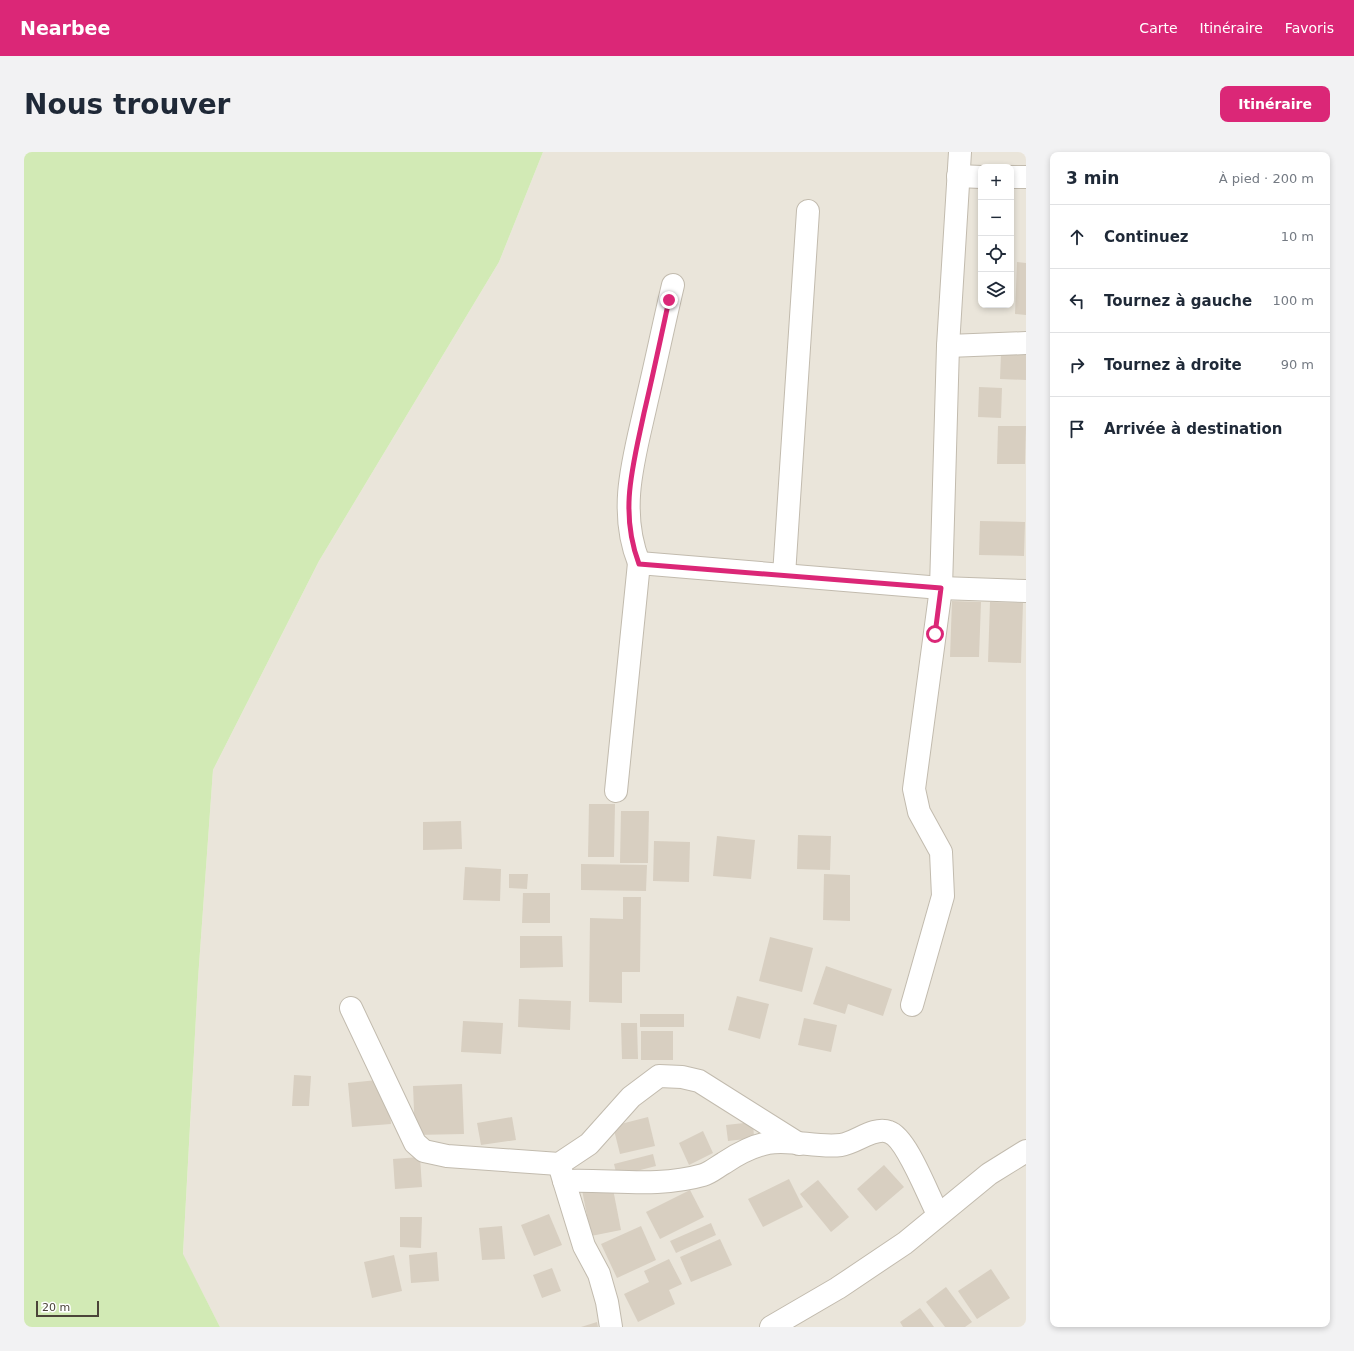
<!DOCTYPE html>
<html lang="fr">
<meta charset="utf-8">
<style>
body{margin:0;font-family:"DejaVu Sans",sans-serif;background:#f2f2f3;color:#1f2937}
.controls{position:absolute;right:12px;top:12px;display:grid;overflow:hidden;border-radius:8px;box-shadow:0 2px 6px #0003}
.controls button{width:36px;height:36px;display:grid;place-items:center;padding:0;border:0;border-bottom:1px solid #e0e1e3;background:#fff;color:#1f2937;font:20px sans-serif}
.scale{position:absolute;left:12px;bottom:10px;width:63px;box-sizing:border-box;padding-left:4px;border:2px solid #4b4439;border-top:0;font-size:11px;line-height:14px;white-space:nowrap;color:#4b4439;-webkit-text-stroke:3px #fff;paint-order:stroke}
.stop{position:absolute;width:12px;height:12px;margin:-9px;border:3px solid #db2777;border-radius:50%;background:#fff}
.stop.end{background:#db2777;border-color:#fff;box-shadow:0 1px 4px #0008}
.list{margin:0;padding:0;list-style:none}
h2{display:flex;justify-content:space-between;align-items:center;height:52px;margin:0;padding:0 16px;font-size:17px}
h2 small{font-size:13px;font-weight:400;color:#747a83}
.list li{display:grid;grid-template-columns:26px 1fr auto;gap:12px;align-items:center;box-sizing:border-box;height:64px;padding:0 16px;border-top:1px solid #e0e1e3}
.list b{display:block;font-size:15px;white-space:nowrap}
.list em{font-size:13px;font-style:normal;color:#747a83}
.icon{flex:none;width:22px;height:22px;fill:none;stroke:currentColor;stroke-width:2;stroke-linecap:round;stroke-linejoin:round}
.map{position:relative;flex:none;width:1002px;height:1175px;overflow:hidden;border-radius:8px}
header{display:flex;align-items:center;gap:24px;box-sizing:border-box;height:56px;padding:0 20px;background:#db2777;color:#fff}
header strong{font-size:19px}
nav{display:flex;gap:22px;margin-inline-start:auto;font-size:14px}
.intro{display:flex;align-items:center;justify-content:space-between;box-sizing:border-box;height:96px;padding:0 24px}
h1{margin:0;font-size:28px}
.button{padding:10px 18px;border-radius:8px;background:#db2777;color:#fff;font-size:14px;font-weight:700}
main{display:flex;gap:24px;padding:0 24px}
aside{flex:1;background:#fff;border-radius:8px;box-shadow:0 2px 6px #0003}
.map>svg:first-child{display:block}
</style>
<header>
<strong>Nearbee</strong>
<nav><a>Carte</a><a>Itinéraire</a><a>Favoris</a></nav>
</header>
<div class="intro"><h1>Nous trouver</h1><a class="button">Itinéraire</a></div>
<main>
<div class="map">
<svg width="1002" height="1175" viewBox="0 0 1002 1175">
<rect width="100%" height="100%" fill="#f6f3ec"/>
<path fill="#eae5da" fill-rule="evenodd" d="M519,0H1002V1175H196L159,1103L174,827L189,618L295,409L475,110ZM957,15H987V153H957Z"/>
<polygon fill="#d2eab5" points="0,0 519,0 475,110 295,409 189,618 174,827 159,1102 196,1175 0,1175"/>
<g fill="#d8cfc1">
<polygon points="993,110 1002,111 1002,163 991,162"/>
<polygon points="977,202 1002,203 1002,228 976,227"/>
<polygon points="955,235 978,236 977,266 954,265"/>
<polygon points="974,274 1002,274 1001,312 973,312"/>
<polygon points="956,369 1001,370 1000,404 955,403"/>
<polygon points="928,449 957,450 955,505 926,505"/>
<polygon points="966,450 999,451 997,511 964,510"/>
<polygon points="565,652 591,652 590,705 564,705"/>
<polygon points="597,659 625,659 624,711 596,711"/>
<polygon points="437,669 438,697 399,698 399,670"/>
<polygon points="774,683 807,684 806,718 773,717"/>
<polygon points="693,684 731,688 727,727 689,724"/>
<polygon points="630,689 666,690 665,730 629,729"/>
<polygon points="557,712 623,713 622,739 557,738"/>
<polygon points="441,715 477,717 476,749 439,748"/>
<polygon points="485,722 504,722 503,737 485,736"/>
<polygon points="800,722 826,723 826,769 799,768"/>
<polygon points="499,741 526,741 526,771 498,771"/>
<polygon points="599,745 617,745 616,820 598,820 598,851 565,850 566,766 599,767"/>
<polygon points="496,784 538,784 539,815 496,816"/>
<polygon points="746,785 789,796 778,840 735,829"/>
<polygon points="802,814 868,837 859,864 824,852 821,862 789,852"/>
<polygon points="713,844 745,852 736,887 704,878"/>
<polygon points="495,847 547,849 546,878 494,875"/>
<rect x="616" y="862" width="44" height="13"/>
<polygon points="780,866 813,873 807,900 774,893"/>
<polygon points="439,869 479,871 477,902 437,900"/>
<polygon points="597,871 613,871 614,907 598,907"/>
<rect x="617" y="879" width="32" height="29"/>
<polygon points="270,923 287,924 285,954 268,954"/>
<polygon points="363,927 367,972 328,975 324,931"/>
<polygon points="438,932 440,982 391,983 389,934"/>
<polygon points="488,965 492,988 457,993 453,971"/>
<polygon points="624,965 631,994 596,1002 589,974"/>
<polygon points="729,970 730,986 704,989 702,973"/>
<polygon points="679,979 689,1001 665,1013 655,991"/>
<polygon points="629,1002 632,1014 593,1024 590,1012"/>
<polygon points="396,1005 398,1035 371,1037 369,1007"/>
<polygon points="860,1013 880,1035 852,1059 833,1037"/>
<polygon points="765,1027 779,1055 739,1075 724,1047"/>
<polygon points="794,1028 825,1065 807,1080 776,1042"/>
<polygon points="588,1032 597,1078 567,1084 558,1038"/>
<polygon points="666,1038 680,1065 636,1087 622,1060"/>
<polygon points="525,1062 538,1093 510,1104 497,1073"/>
<polygon points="376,1065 398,1065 397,1096 376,1095"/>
<polygon points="687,1071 692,1083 652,1101 646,1089"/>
<polygon points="478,1074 481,1107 458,1108 455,1076"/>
<polygon points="617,1074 632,1108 593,1126 577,1092"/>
<polygon points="696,1087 708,1113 667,1130 656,1105"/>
<polygon points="413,1100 415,1129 387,1131 385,1103"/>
<polygon points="370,1103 378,1139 348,1146 340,1110"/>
<polygon points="645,1107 658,1132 645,1138 651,1152 614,1170 600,1142 625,1130 620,1119"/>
<polygon points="528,1116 537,1139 518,1146 509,1123"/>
<polygon points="967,1117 986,1146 953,1167 934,1139"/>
<polygon points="922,1135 948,1170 941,1175 921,1175 902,1150"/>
<polygon points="896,1156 910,1175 879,1175 876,1170"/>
<polygon points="573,1170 574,1175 557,1175"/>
</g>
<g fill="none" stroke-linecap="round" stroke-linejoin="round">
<defs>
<g id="minor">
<polyline points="934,24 957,25"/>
<polyline points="987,25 1002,25"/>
<polyline points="924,194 1002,191"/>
<path d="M615,411C593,356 611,303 623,248C632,210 640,171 649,133"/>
<polyline points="760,423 784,59"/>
<polyline points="592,639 615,411 917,436 1002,439"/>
<polyline points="888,853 919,744 917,700 895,660 890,637 917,436 924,194 936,0"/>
<polyline points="327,856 391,991 400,999 423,1004 535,1012 565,992 607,945 635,924 658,925 675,929 775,992"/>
<path d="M535,1012L540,1029C586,1027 634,1036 679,1023C686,1021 693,1015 700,1011C712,1003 729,994 744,991C768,987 793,996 817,993C832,991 850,974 865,980C883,986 904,1044 914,1062"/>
<polyline points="540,1029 560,1094 575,1122 583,1150 587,1175"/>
<polyline points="747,1175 814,1136 881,1091 965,1022 1002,999"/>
</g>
</defs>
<use href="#minor" stroke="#c2bbae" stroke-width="24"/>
<use href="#minor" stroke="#fff" stroke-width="22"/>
</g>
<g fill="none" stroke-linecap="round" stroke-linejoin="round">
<path stroke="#db2777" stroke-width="5" d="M645,148C637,185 629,223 620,261C609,314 595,359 615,412L917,436L911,482"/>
</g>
</svg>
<div class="controls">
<button>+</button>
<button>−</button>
<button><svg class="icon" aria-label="locate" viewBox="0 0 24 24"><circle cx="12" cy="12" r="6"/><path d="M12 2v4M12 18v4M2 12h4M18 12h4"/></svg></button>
<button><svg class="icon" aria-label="layers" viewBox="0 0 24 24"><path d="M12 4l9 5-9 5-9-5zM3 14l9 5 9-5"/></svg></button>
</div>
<div class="scale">20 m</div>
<div class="stop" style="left:911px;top:482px"></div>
<div class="stop end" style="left:645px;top:148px"></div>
</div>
<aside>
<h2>3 min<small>À pied · 200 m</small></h2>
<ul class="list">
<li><svg class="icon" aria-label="ahead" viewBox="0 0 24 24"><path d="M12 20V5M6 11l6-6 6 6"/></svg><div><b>Continuez</b></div><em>10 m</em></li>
<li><svg class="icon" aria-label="left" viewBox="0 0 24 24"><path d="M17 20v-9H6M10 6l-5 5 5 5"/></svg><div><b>Tournez à gauche</b></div><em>100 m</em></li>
<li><svg class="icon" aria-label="right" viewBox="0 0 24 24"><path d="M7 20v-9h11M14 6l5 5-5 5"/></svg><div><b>Tournez à droite</b></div><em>90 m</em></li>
<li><svg class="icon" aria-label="arrive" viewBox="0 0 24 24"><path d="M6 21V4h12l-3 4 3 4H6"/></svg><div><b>Arrivée à destination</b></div></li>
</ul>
</aside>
</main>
